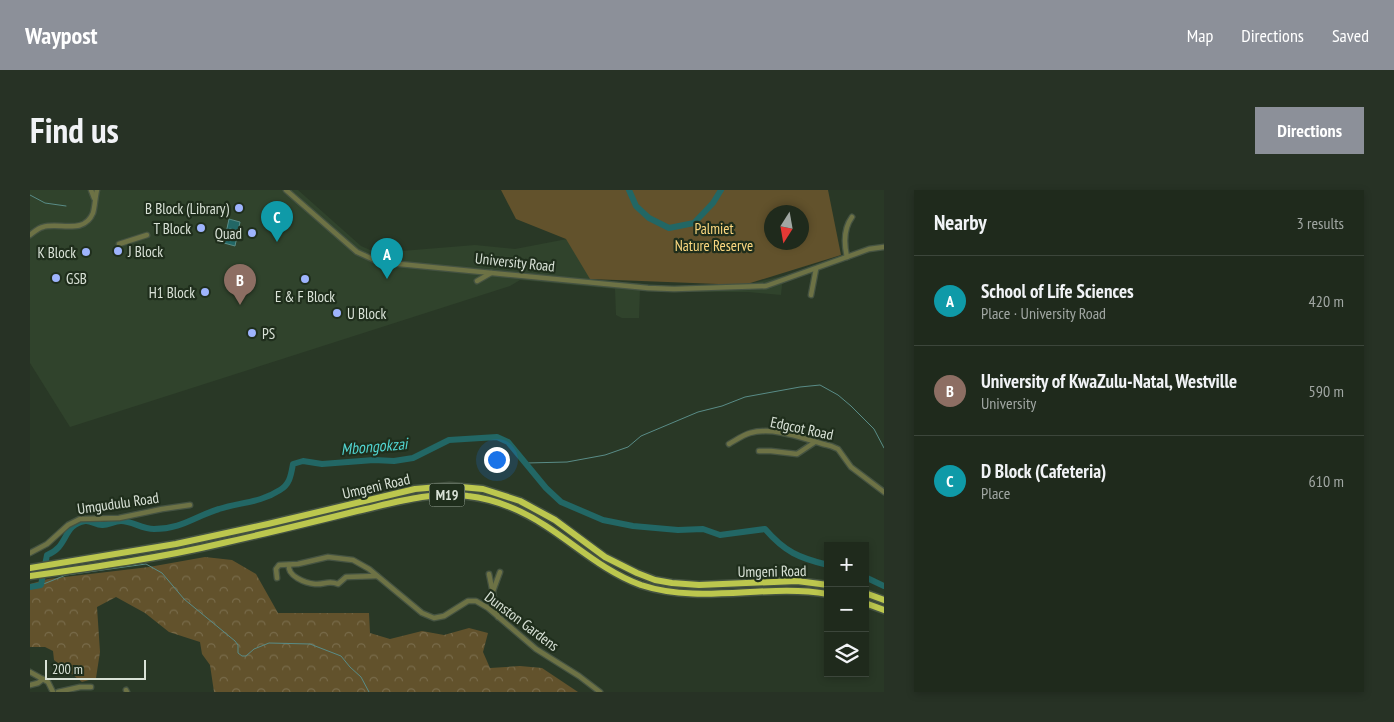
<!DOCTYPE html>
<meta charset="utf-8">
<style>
body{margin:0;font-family:"PT Sans Narrow",sans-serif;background:#273225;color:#f1f3f6}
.controls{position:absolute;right:15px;bottom:15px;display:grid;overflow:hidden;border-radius:0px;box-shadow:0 2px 8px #0003}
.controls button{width:45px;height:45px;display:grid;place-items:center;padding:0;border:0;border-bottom:1px solid #3c463b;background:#1f2a1c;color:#f1f3f6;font:25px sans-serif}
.compass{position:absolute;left:734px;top:15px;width:45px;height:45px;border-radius:50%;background:#1f2a1c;box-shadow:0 2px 8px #0003;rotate:191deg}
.scale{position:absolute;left:15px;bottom:12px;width:101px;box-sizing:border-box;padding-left:5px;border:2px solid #d9e2d7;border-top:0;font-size:14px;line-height:18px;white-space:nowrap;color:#d9e2d7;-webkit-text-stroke:4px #1f2e1c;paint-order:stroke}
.you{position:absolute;left:466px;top:269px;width:18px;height:18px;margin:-12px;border:4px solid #fff;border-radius:50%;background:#1a73e8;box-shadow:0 0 0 8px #1a73e833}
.badge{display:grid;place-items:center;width:32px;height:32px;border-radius:50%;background:#8c9099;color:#fff;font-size:16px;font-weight:700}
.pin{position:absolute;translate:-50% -41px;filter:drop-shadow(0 1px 2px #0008)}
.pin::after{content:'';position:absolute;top:26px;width:18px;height:15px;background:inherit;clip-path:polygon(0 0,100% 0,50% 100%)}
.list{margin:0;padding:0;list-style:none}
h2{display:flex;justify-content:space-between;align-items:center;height:65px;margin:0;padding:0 20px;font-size:21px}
h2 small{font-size:16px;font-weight:400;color:#a1a7a3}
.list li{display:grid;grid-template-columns:32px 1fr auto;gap:15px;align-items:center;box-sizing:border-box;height:90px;padding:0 20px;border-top:1px solid #3c463b}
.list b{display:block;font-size:19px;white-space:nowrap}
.list p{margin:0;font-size:16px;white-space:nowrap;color:#a1a7a3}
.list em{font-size:16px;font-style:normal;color:#a1a7a3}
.icon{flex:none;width:28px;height:28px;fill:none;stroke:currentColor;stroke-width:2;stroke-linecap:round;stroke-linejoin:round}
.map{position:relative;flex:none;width:854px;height:502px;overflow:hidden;border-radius:0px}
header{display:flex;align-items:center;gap:30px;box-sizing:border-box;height:70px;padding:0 25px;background:#8c9099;color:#fff}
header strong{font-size:24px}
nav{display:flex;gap:28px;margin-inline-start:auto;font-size:18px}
.intro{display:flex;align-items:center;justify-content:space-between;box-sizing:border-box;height:120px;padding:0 30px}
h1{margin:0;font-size:35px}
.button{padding:12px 22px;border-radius:0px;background:#8c9099;color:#fff;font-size:18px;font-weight:700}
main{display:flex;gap:30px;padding:0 30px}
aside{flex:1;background:#1f2a1c;border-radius:0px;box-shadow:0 2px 8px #0003}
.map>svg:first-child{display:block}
</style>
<header>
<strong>Waypost</strong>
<nav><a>Map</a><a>Directions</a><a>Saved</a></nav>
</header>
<div class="intro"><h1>Find us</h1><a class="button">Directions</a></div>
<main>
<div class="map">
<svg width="854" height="502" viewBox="0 0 854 502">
<defs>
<pattern id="forest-crowns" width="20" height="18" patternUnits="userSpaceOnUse" patternTransform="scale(1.25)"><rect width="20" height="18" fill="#62522c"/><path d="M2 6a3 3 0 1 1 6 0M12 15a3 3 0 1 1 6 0" fill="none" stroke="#786b4a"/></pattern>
<pattern id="water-ripples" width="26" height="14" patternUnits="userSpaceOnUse" patternTransform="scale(1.25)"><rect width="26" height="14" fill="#226765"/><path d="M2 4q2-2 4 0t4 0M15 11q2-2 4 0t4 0" fill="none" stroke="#427c7a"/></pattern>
</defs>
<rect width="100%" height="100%" fill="#293826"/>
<polygon fill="#30432c" points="0,0 268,0 331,56 347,63 445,55 485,59 537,49 561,89 637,96 714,95 753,86 751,105 718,102 642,102 610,99 609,128 592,128 586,125 585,99 490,90 480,96 40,237 0,173"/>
<path fill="#62522c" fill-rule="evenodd" d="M471,0H798L811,65L714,95L560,89L536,49L486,29ZM742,22H772V52H742Z"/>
<polygon fill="url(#forest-crowns)" points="175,367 202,370 226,384 248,423 339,423 340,443 360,449 392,441 414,445 439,438 458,443 453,462 460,478 490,476 512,478 548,502 184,502 180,475 172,464 170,452 139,442 115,423 86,407 67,417 70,462 66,488 52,492 24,470 23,461 15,457 0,457 0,394 18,389 119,377"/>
<polygon fill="url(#water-ripples)" stroke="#598c87" points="199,29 210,32 205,56 194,53"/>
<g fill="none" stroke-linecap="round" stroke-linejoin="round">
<g stroke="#598c87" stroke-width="1">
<polyline points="0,5 15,13 36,16"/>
<polyline points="497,273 537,272 575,265 598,257 611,246 668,222 692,216 715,207 770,197 790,195 808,205 821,216 844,239 854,258"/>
<polyline points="11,395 36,385 116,374 132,383 154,409 205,451 208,455 208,463 212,466 216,466 224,459 239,453 280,454 311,466 320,477 331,487 339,502"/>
</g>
<g stroke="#226765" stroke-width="6">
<polyline points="599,0 606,16 619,28 639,38 664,33 683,13 691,0"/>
<polyline points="835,387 854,396"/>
<path d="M0,397L11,395L17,365C39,357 32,335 55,331C61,330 67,336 73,335C79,335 84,331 91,331C102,331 112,339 124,339C152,339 165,326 189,319C211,312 230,313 250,300C260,294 261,285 263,274L273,271L292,274L344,270L364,271L383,268L419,250L467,247L478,252L516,298L531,312L573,330L603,336L648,340L673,339L690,345L735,339C755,362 769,368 798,375"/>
</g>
<defs>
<g id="minor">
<polyline points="61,0 64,8"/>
<polyline points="256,0 327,62 349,72 618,98 644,99 736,96 839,59 854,57"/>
<path d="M0,45C4,42 8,38 13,37C29,32 54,45 63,23C65,16 65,8 67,0"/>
<polyline points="89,54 117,45"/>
<path d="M817,67C814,54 814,38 822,27"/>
<polyline points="447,91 461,83"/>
<polyline points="781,105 786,79"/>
<path d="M699,254C706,250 713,245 720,243C746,236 776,250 801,256L808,259L821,277L854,302"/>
<polyline points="729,261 741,261 767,264 785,252"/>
<polyline points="0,363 17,354 38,335 50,329 89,328 132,319 160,315"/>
<path d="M259,375C257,386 275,393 285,394C294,395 298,390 308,394L316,387L347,386"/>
<polyline points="459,384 468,427"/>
<polyline points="247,388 246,379 249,375 268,374 298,367 323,370 339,379 392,423 404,428 414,426 438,411 446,411 458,418 506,459 549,486 570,502"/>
<polyline points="463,401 470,382"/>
<polyline points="0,482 18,492 23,502"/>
<polyline points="0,495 8,493 13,489"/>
<polyline points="96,500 97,502"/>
<polyline points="28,502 50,497 61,497"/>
</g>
<g id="highway">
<polyline points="0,378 146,354 238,334 385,299 420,296 453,299 490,311 525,330 575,367 607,383 625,390 642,393 669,395 767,391 798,395"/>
<path d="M0,386C65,377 130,368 193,353C238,343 283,332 327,321C363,313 401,301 438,306C465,309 493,321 516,336C547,356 575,382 611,395C672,415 736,393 798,404"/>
<polyline points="835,403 854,410"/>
<polyline points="835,413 854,420"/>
</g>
</defs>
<use href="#minor" stroke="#455342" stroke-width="7"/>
<use href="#highway" stroke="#455342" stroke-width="9"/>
<use href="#minor" stroke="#6d7245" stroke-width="4.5"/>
<use href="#highway" stroke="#bcc74e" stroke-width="6"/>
</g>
<g fill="#9eb4fd" stroke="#1f2e1c" stroke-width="2">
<circle cx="209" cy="18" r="5"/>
<circle cx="171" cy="38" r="5"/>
<circle cx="222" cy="43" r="5"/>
<circle cx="88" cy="61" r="5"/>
<circle cx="56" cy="62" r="5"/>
<circle cx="26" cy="88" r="5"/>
<circle cx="275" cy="89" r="5"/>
<circle cx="175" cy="102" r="5"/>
<circle cx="307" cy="123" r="5"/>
<circle cx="222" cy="143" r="5"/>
</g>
<g text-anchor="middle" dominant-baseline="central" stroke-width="4.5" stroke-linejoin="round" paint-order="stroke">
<rect fill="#1f2e1c" stroke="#a1ac9f" stroke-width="1" x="399.5" y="293.5" width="35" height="23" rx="4"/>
<g font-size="14" font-weight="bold" fill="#d9e2d7">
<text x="417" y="305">M19</text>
</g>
<g font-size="15" fill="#d9e2d7" stroke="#1f2e1c" text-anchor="end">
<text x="199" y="18">B Block (Library)</text>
<text x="161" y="38">T Block</text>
<text x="212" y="43">Quad</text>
<text x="98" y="61" text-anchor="start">J Block</text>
<text x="46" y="62">K Block</text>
<text x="36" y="88" text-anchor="start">GSB</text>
<text x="165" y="102">H1 Block</text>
<text x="275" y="106" text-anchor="middle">E &amp; F Block</text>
<text x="317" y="123" text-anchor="start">U Block</text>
<text x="232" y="143" text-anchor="start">PS</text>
</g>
<g font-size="15" fill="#fcd880" stroke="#1f2e1c">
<text x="684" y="38">Palmiet<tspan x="684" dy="17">Nature Reserve</tspan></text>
</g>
<g font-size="15" fill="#d9e2d7" stroke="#1f2e1c">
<text transform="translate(485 72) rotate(6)">University Road</text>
<text transform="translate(772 238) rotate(12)">Edgcot Road</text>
<text transform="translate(346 296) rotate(-13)">Umgeni Road</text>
<text transform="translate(88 313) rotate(-8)">Umgudulu Road</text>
<text transform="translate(742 381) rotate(-1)">Umgeni Road</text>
<text transform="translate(492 431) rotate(37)">Dunston Gardens</text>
</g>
<g font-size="16" font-style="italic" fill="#51d5d2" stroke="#1f2e1c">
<text transform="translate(344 256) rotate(-5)">Mbongokzai</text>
</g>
</g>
</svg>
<div class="controls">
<button>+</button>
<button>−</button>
<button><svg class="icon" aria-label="layers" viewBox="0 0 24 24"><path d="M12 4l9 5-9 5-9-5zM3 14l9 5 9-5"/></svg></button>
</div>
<svg class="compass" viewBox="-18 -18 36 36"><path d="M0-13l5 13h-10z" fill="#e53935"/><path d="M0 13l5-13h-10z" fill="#a1a7a3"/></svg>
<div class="scale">200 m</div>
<div class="you"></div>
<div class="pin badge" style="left:357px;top:89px;background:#0f9aa8">A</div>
<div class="pin badge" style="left:210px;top:115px;background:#8d6e63">B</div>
<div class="pin badge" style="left:247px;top:52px;background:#0f9aa8">C</div>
</div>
<aside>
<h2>Nearby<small>3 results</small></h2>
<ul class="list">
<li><span class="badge" style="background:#0f9aa8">A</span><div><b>School of Life Sciences</b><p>Place · University Road</p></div><em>420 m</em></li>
<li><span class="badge" style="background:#8d6e63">B</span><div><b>University of KwaZulu-Natal, Westville</b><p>University</p></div><em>590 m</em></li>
<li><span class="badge" style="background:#0f9aa8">C</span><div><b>D Block (Cafeteria)</b><p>Place</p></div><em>610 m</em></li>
</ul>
</aside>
</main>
